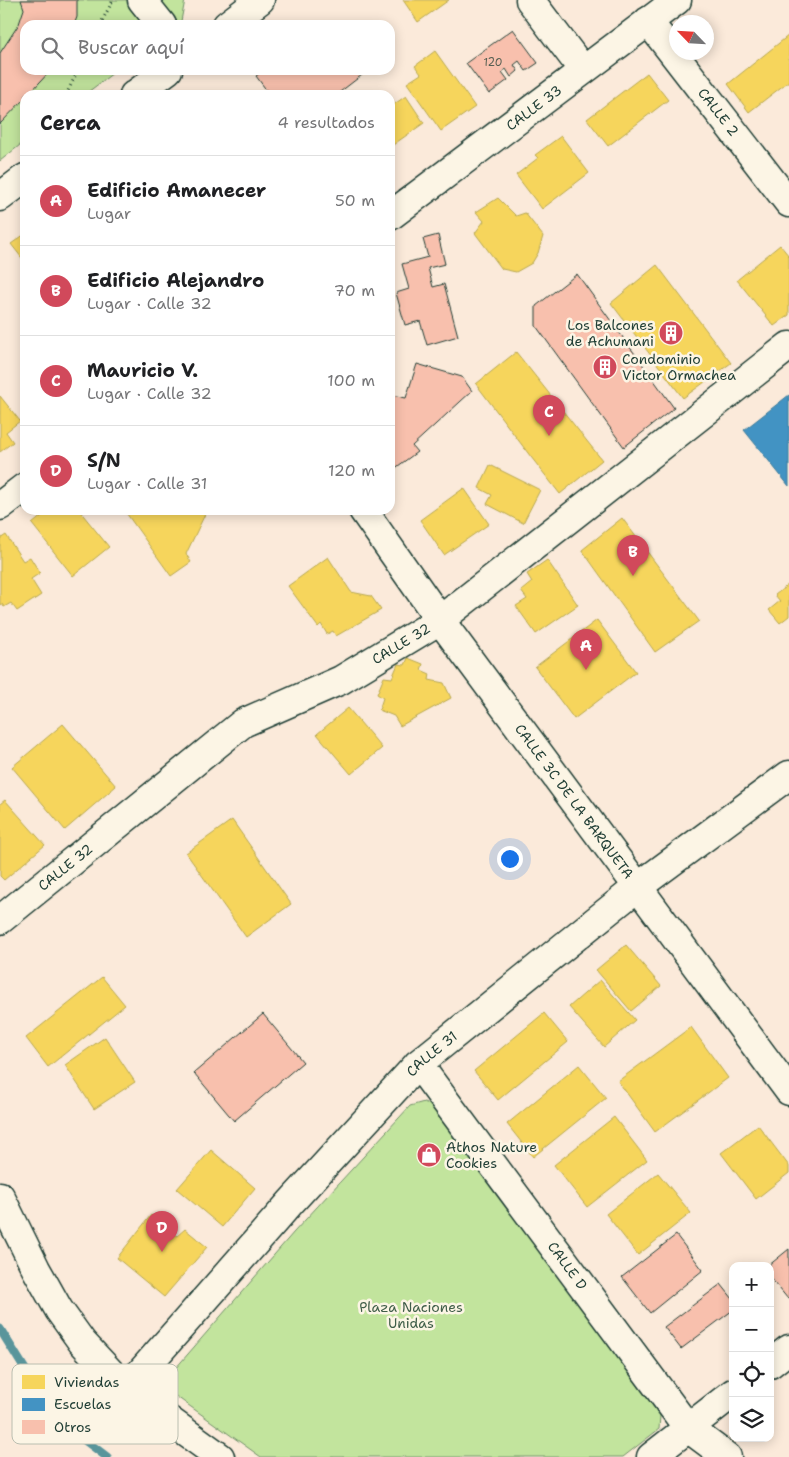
<!DOCTYPE html>
<html lang="es">
<meta charset="utf-8">
<style>
body{margin:0;font-family:"Shantell Sans",sans-serif;background:#f6f6f6;color:#202124}
.controls{position:absolute;right:15px;bottom:15px;display:grid;overflow:hidden;border-radius:10px;box-shadow:0 2px 12px #0003}
.controls button{width:45px;height:45px;display:grid;place-items:center;padding:0;border:0;border-bottom:1px solid #e0e0e0;background:#fff;color:#202124;font:25px sans-serif}
.compass{position:absolute;left:669px;top:15px;width:45px;height:45px;border-radius:50%;background:#fff;box-shadow:0 2px 12px #0003;rotate:295deg}
.you{position:absolute;left:509px;top:858px;width:18px;height:18px;margin:-12px;border:4px solid #fff;border-radius:50%;background:#1a73e8;box-shadow:0 0 0 8px #1a73e833}
.badge{display:grid;place-items:center;width:32px;height:32px;border-radius:50%;background:#d1495b;color:#fff;font-size:16px;font-weight:700}
.pin{position:absolute;translate:-50% -41px;filter:drop-shadow(0 1px 2px #0008)}
.pin::after{content:'';position:absolute;top:26px;width:18px;height:15px;background:inherit;clip-path:polygon(0 0,100% 0,50% 100%)}
.list{margin:0;padding:0;list-style:none}
h2{display:flex;justify-content:space-between;align-items:center;height:65px;margin:0;padding:0 20px;font-size:21px}
h2 small{font-size:16px;font-weight:400;color:#757577}
.list li{display:grid;grid-template-columns:32px 1fr auto;gap:15px;align-items:center;box-sizing:border-box;height:90px;padding:0 20px;border-top:1px solid #e0e0e0}
.list b{display:block;font-size:19px;white-space:nowrap}
.list p{margin:0;font-size:16px;white-space:nowrap;color:#757577}
.list em{font-size:16px;font-style:normal;color:#757577}
.icon{flex:none;width:28px;height:28px;fill:none;stroke:currentColor;stroke-width:2;stroke-linecap:round;stroke-linejoin:round}
.map{position:relative;flex:none;width:789px;height:1457px;overflow:hidden}
.search{position:absolute;background:#fff;box-shadow:0 2px 12px #0003;left:20px;top:20px;width:375px;height:55px;display:flex;align-items:center;gap:12px;box-sizing:border-box;padding:0 18px;border-radius:15px;color:#757577;font-size:19px}
.panel{position:absolute;background:#fff;box-shadow:0 2px 12px #0003;left:20px;top:90px;width:375px;height:425px;border-radius:15px}
.map>svg:first-child{display:block}
</style>
<div class="map">
<svg width="789" height="1457" viewBox="0 0 789 1457">
<rect width="100%" height="100%" fill="#fbeada"/>
<filter id="ink" filterUnits="userSpaceOnUse"><feTurbulence type="fractalNoise" baseFrequency=".02" numOctaves="2"/><feDisplacementMap in="SourceGraphic" scale="10" xChannelSelector="R" yChannelSelector="G"/><feConvolveMatrix kernelMatrix="1 2 1 2 8 2 1 2 1" color-interpolation-filters="sRGB"/></filter>
<g filter="url(#ink)">
<g fill="#c2e49d" stroke="#709068">
<polygon points="0,0 185,0 181,21 176,25 25,25 25,70 117,70 84,95 25,95 25,141 0,161"/>
<polygon points="424,1102 435,1107 660,1416 659,1429 623,1457 261,1457 170,1392 168,1377 294,1232 410,1106"/>
</g>
<g fill="#f6d55c" stroke="#b6a750">
<polygon points="403,0 449,0 418,22"/>
<polygon points="789,35 789,81 749,112 728,84"/>
<polygon points="435,51 475,107 441,131 407,83 421,74 415,66"/>
<polygon points="647,73 668,100 608,146 587,119"/>
<polygon points="406,96 424,123 390,147 390,107"/>
<polygon points="561,136 589,173 542,209 516,175 538,158 535,155"/>
<polygon points="498,198 516,216 525,213 543,236 538,253 532,263 516,272 502,269 475,233 484,221 476,212"/>
<polygon points="25,234 25,262 11,244"/>
<polygon points="780,245 789,256 789,315 774,326 737,280"/>
<polygon points="657,265 731,363 683,398 611,303"/>
<polygon points="516,352 602,460 560,494 531,457 476,384"/>
<polygon points="0,396 20,421 6,432 13,442 0,452"/>
<polygon points="490,465 540,490 523,523 487,504 492,495 479,488"/>
<polygon points="464,488 489,524 444,555 420,520"/>
<polygon points="49,510 79,510 109,547 73,576 32,524"/>
<polygon points="124,510 207,510 186,554 191,562 171,576"/>
<polygon points="622,518 699,621 655,652 582,550"/>
<polygon points="6,535 23,561 30,557 40,573 31,579 41,595 17,611 11,603 4,607 2,604 0,605 0,539"/>
<polygon points="328,557 351,592 371,596 381,610 336,636 333,631 327,634 321,624 318,627 288,586"/>
<polygon points="547,560 578,605 536,634 516,606 527,599 521,591 532,582 527,574"/>
<polygon points="789,584 789,616 780,623 769,610 780,601 775,595"/>
<polygon points="597,620 636,672 574,719 535,667"/>
<polygon points="408,658 423,664 421,670 430,674 429,680 444,683 451,698 400,726 394,716 379,710 383,698 377,694 384,677 392,678 398,664 405,665"/>
<polygon points="348,708 382,748 351,774 317,734"/>
<polygon points="63,724 116,786 65,830 12,767"/>
<polygon points="5,800 45,845 4,880 0,876 0,804"/>
<polygon points="232,820 291,904 246,937 186,853"/>
<polygon points="626,945 661,986 631,1011 596,970"/>
<polygon points="102,977 125,1005 48,1067 26,1038"/>
<polygon points="600,980 635,1020 604,1047 569,1007"/>
<polygon points="544,1013 568,1042 498,1100 474,1071"/>
<polygon points="691,1027 728,1078 655,1132 618,1081"/>
<polygon points="105,1037 135,1082 94,1109 65,1065"/>
<polygon points="579,1065 606,1098 533,1157 507,1124"/>
<polygon points="614,1117 647,1160 587,1207 554,1165"/>
<polygon points="758,1125 789,1166 789,1173 756,1199 721,1153"/>
<polygon points="211,1150 255,1188 222,1227 177,1189"/>
<polygon points="658,1173 691,1213 638,1255 606,1214"/>
<polygon points="151,1215 177,1236 185,1229 207,1247 164,1297 117,1258"/>
</g>
<polygon fill="#4393c3" stroke="#387998" points="789,395 789,486 744,430"/>
<g fill="none" stroke-linecap="round" stroke-linejoin="round">
<polyline stroke="#5a959b" stroke-width="9" points="0,1329 31,1379 78,1435 107,1457"/>
</g>
<g fill="#f8c0ad" stroke="#1f3d34">
<polygon points="21,0 77,0 77,17 74,25 25,25 25,70 51,70 28,95 25,95 25,98 0,124 0,53 19,24 24,9"/>
<polygon points="513,29 538,63 526,71 519,61 514,65 518,71 511,77 506,69 502,72 508,80 489,94 466,63"/>
<polygon points="264,70 358,70 362,75 336,95 270,95 256,76"/>
<polygon points="438,235 445,264 428,268 433,287 444,284 458,336 427,345 420,321 405,325 396,293 409,289 402,264 428,257 423,239"/>
<polygon points="577,274 674,408 624,447 536,326 536,306"/>
<polygon points="417,364 462,377 472,391 412,446 417,452 390,472 390,404 392,395 406,398"/>
<polygon points="263,1014 303,1062 234,1121 194,1073"/>
<polygon points="676,1235 703,1270 650,1313 622,1277"/>
<polygon points="789,1249 789,1299 788,1299 770,1277 770,1266 768,1266"/>
<polygon points="721,1284 733,1299 733,1310 681,1349 664,1327"/>
</g>
<g fill="none" stroke-linecap="round" stroke-linejoin="round">
<defs>
<g id="minor">
<polyline points="142,0 162,25"/>
<polyline points="530,0 583,70"/>
<path id="s1" d="M648,21L789,203"/>
<polyline points="227,25 260,0"/>
<polyline points="134,95 168,70"/>
<polyline points="0,197 25,178"/>
<path id="s2" d="M390,216L677,0"/>
<polyline points="0,506 25,487"/>
<path id="s3" d="M363,510L440,620L789,1091"/>
<path id="s4" d="M0,920L243,723L341,680L440,620L789,346"/>
<path id="s5" d="M418,1064L688,1428L727,1457"/>
<polyline points="0,1196 36,1269 59,1310 82,1342 126,1389 220,1457"/>
<polyline points="770,1364 789,1349"/>
<path id="s6" d="M126,1389L291,1202L418,1064L639,886L789,775"/>
<polyline points="651,1457 733,1393"/>
</g>
</defs>
<use href="#minor" stroke="#1f3d34" stroke-width="31"/>
<g stroke="#1f3d34" stroke-width="3" stroke-dasharray="1 4" stroke-linecap="butt">
<polyline points="100,25 113,0"/>
<polyline points="66,95 78,70"/>
</g>
<use href="#minor" stroke="#fcf5e5" stroke-width="28"/>
</g>
</g>
<defs>
<symbol id="building-disc" viewBox="-11 -11 22 22"><circle r="9.5" fill="#d1495b" stroke="#fcf5e5"/><path d="M-4-6H4V6H1V3H-1V6H-4ZM-2.5-4.3h1.7v1.8h-1.7ZM.8-4.3h1.7v1.8H.8ZM-2.5-1h1.7V.8h-1.7ZM.8-1h1.7V.8H.8Z" fill="#fff"/></symbol>
<symbol id="shop-disc" viewBox="-11 -11 22 22"><circle r="9.5" fill="#d1495b" stroke="#fcf5e5"/><path d="M-5-2.5h2.3a2.7 3.5 0 0 1 5.4 0H5L5.5 6h-11ZM-1.5-2.5h3a1.5 2.3 0 0 0-3 0Z" fill="#fff"/></symbol>
</defs>
<g fill-rule="evenodd">
<use href="#building-disc" x="657" y="319" width="28" height="28"/>
<use href="#building-disc" x="591" y="353" width="28" height="28"/>
<use href="#shop-disc" x="415" y="1141" width="28" height="28"/>
</g>
<g text-anchor="middle" dominant-baseline="central" stroke-width="5" stroke-linejoin="round" paint-order="stroke">
<g font-size="11" fill="#555e52">
<text x="493" y="62">120</text>
</g>
<g font-size="14" fill="#1f3d34" stroke="#fcf5e5">
<text stroke="none"><textPath href="#s2" startOffset="180">CALLE 33</textPath></text>
<text stroke="none"><textPath href="#s1" startOffset="115">CALLE 2</textPath></text>
<text stroke="none"><textPath href="#s4" startOffset="490">CALLE 32</textPath></text>
<text stroke="none"><textPath href="#s3" startOffset="360">CALLE 3C DE LA BARQUETA</textPath></text>
<text stroke="none"><textPath href="#s4" startOffset="84">CALLE 32</textPath></text>
<text stroke="none"><textPath href="#s6" startOffset="454">CALLE 31</textPath></text>
<text stroke="none"><textPath href="#s5" startOffset="251">CALLE D</textPath></text>
</g>
<g font-size="14" fill="#1f3d34" stroke="#fcf5e5" text-anchor="start">
<text x="654" y="325" text-anchor="end">Los Balcones<tspan x="654" dy="16">de Achumani</tspan></text>
<text x="622" y="359">Condominio<tspan x="622" dy="16">Victor Ormachea</tspan></text>
<text x="446" y="1147">Athos Nature<tspan x="446" dy="16">Cookies</tspan></text>
</g>
<g font-size="14" fill="#405e49" stroke="#fcf5e5">
<text x="411" y="1307">Plaza Naciones<tspan x="411" dy="16">Unidas</tspan></text>
</g>
</g>
<rect x="12" y="1364" width="166" height="80" rx="8" fill="#fcf5e5" stroke="#babeb0" stroke-width="1"/>
<rect x="22" y="1375" width="23" height="14" fill="#f6d55c"/>
<rect x="22" y="1398" width="23" height="13" fill="#4393c3"/>
<rect x="22" y="1420" width="23" height="14" fill="#f8c0ad"/>
<g font-size="14" fill="#1f3d34">
<text x="54" y="1387">Viviendas</text>
<text x="54" y="1409">Escuelas</text>
<text x="54" y="1432">Otros</text>
</g>
</svg>
<div class="controls">
<button>+</button>
<button>−</button>
<button><svg class="icon" aria-label="locate" viewBox="0 0 24 24"><circle cx="12" cy="12" r="6"/><path d="M12 2v4M12 18v4M2 12h4M18 12h4"/></svg></button>
<button><svg class="icon" aria-label="layers" viewBox="0 0 24 24"><path d="M12 4l9 5-9 5-9-5zM3 14l9 5 9-5"/></svg></button>
</div>
<svg class="compass" viewBox="-18 -18 36 36"><path d="M0-13l5 13h-10z" fill="#e53935"/><path d="M0 13l5-13h-10z" fill="#757577"/></svg>
<div class="you"></div>
<div class="pin badge" style="left:586px;top:670px">A</div>
<div class="pin badge" style="left:633px;top:576px">B</div>
<div class="pin badge" style="left:549px;top:436px">C</div>
<div class="pin badge" style="left:162px;top:1252px">D</div>
<div class="search"><svg class="icon" aria-label="search" viewBox="0 0 24 24"><circle cx="10" cy="10" r="6"/><path d="M15 15l6 6"/></svg>Buscar aquí</div>
<section class="panel">
<h2>Cerca<small>4 resultados</small></h2>
<ul class="list">
<li><span class="badge">A</span><div><b>Edificio Amanecer</b><p>Lugar</p></div><em>50 m</em></li>
<li><span class="badge">B</span><div><b>Edificio Alejandro</b><p>Lugar · Calle 32</p></div><em>70 m</em></li>
<li><span class="badge">C</span><div><b>Mauricio V.</b><p>Lugar · Calle 32</p></div><em>100 m</em></li>
<li><span class="badge">D</span><div><b>S/N</b><p>Lugar · Calle 31</p></div><em>120 m</em></li>
</ul>
</section>
</div>
